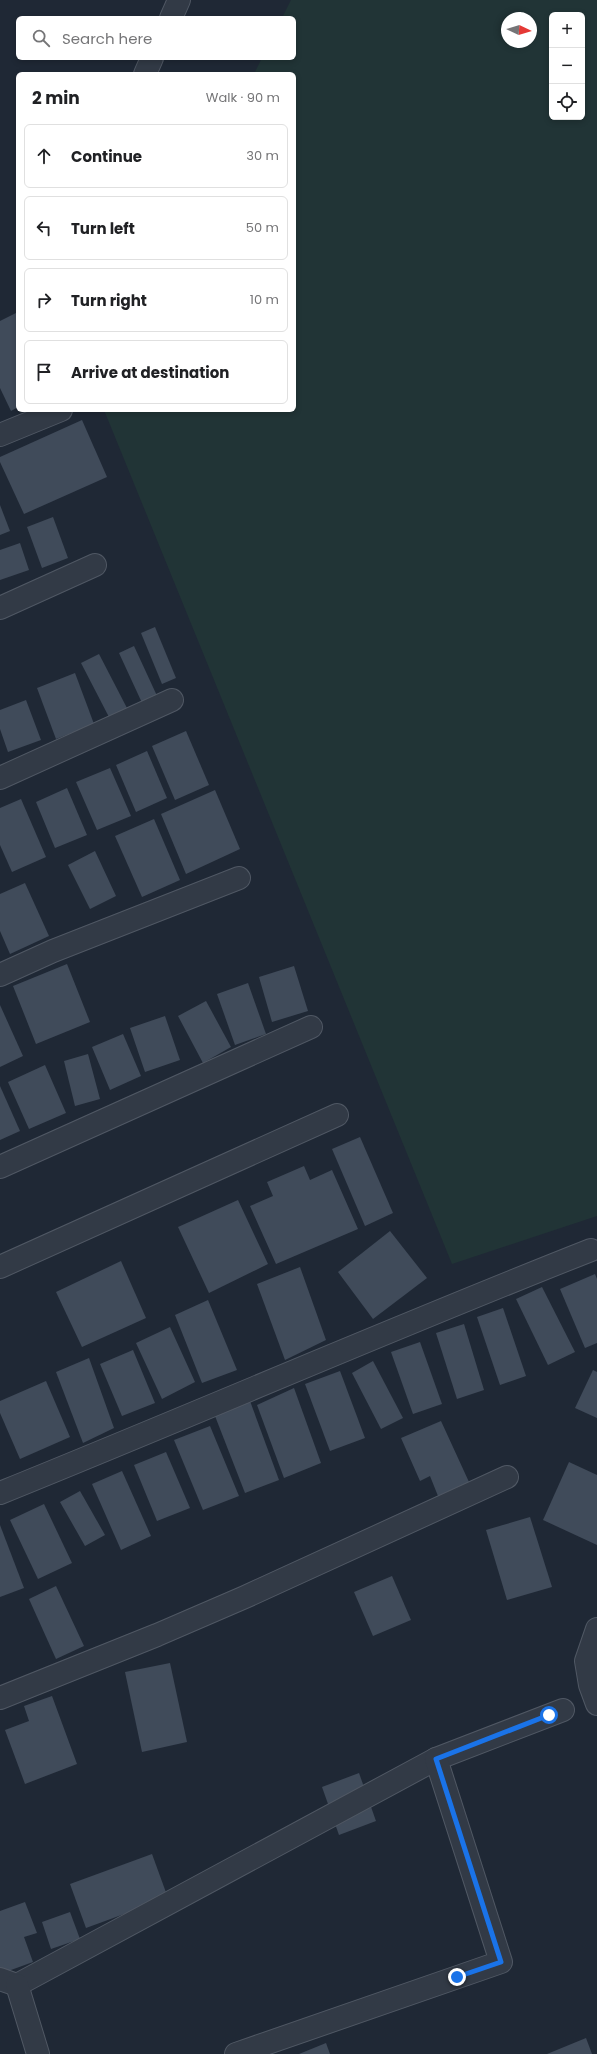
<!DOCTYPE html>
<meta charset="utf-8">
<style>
body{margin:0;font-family:Poppins,sans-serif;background:#f2f2f2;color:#202124}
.controls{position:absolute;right:12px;top:12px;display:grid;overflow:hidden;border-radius:6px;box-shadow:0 2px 6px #0003}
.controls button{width:36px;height:36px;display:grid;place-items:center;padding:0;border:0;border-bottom:1px solid #e0e0e0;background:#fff;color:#202124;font:20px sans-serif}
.compass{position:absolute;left:501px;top:12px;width:36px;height:36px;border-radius:50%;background:#fff;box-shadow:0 2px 6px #0003;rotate:94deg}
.stop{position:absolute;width:12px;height:12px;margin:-9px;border:3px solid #1a73e8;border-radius:50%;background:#fff}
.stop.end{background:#1a73e8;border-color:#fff;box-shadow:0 1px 4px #0008}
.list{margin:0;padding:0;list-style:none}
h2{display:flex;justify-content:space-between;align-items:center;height:52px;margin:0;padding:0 16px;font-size:17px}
h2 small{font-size:13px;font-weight:400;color:#757577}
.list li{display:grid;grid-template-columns:26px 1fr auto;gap:12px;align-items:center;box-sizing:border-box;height:64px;margin:0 8px 8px;padding:0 8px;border:1px solid #e0e0e0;border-radius:6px}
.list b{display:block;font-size:15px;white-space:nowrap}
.list em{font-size:13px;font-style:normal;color:#757577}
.icon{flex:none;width:22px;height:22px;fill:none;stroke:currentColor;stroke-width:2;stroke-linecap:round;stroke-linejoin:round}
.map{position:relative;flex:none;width:597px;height:2054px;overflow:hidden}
.search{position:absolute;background:#fff;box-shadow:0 2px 6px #0003;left:16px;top:16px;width:280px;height:44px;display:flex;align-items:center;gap:10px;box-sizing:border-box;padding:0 14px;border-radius:6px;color:#757577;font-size:15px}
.panel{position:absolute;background:#fff;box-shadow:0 2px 6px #0003;left:16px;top:72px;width:280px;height:340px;border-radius:6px}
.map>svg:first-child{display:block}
</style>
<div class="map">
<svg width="597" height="2054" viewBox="0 0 597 2054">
<rect width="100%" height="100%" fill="#1f2835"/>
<path fill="#213436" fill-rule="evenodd" d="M291,0H597V1216L452,1264L104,410H294V74H254L262,58H294V18H282ZM552,15H582V117H552ZM507,18H531V42H507Z"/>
<g fill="#404b5a">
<polygon points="18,312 18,407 11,411 0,388 0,321"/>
<polygon points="82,420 107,477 24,514 0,462 0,457"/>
<polygon points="0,505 10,531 0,535"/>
<polygon points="53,517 68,558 42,568 27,527"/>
<polygon points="20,543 29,570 0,580 0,550"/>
<polygon points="155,627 176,678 162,684 141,633"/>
<polygon points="134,646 158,698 143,705 119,653"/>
<polygon points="99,654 128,710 110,719 81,663"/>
<polygon points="75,673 94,724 56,739 37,688"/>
<polygon points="26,700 41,740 8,752 0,729 0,710"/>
<polygon points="186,731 209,785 175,800 152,746"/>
<polygon points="147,751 167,798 136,812 116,765"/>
<polygon points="110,768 131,816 97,830 76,782"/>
<polygon points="67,788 87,835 55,848 36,802"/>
<polygon points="215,790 240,849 186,874 161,814"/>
<polygon points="21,799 46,857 12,872 0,845 0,808"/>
<polygon points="154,819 180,880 142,897 115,836"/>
<polygon points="95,851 116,896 90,909 68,865"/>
<polygon points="25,883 49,936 10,954 0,931 0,894"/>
<polygon points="67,964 90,1022 36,1044 13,986"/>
<polygon points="294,966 308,1011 272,1022 259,977"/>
<polygon points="248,983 266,1034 235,1045 217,994"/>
<polygon points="206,1001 231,1047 203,1063 178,1016"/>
<polygon points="0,1005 23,1056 0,1067"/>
<polygon points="165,1016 180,1060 145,1072 130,1028"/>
<polygon points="123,1034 141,1076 110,1090 92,1047"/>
<polygon points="88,1054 100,1099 75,1106 64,1061"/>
<polygon points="45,1065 66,1113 29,1129 8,1082"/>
<polygon points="0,1086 20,1131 0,1140"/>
<polygon points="360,1137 393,1213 365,1226 332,1149"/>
<polygon points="304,1166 310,1180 332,1170 358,1229 276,1264 250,1206 273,1196 267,1182"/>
<polygon points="238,1200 268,1264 209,1293 178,1227"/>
<polygon points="390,1231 427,1278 373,1319 338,1272"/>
<polygon points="121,1261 146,1318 82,1347 56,1292"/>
<polygon points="300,1267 326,1340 285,1360 257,1284"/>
<polygon points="595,1274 597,1279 597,1343 585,1348 560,1289"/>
<polygon points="542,1287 575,1352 548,1365 516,1299"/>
<polygon points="208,1300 237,1370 202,1383 175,1315"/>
<polygon points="503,1308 526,1376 500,1385 477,1317"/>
<polygon points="464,1324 484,1390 457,1399 436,1333"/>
<polygon points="170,1327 195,1382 162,1399 136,1343"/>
<polygon points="420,1342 442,1404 413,1414 391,1352"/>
<polygon points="133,1350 155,1403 122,1416 100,1364"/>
<polygon points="89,1358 114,1428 83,1443 56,1372"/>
<polygon points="373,1361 403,1418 381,1429 352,1373"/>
<polygon points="593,1370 597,1372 597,1418 575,1408"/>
<polygon points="340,1371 365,1438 330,1451 305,1384"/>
<polygon points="46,1381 70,1437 20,1459 0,1413 0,1401"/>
<polygon points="294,1388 321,1463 284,1478 257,1405"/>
<polygon points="250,1401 279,1480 245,1493 215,1416"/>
<polygon points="441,1421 469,1482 438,1496 430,1476 420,1481 401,1438"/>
<polygon points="210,1426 239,1496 203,1510 174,1440"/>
<polygon points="166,1452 190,1508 157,1521 134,1465"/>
<polygon points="569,1462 597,1475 597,1545 543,1520"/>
<polygon points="122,1471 151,1536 121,1550 92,1484"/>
<polygon points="80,1491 105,1535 85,1546 60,1502"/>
<polygon points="44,1504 72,1563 38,1579 10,1520"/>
<polygon points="530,1517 552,1587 507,1600 486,1530"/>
<polygon points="0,1525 24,1588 0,1597"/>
<polygon points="392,1576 411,1620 373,1636 354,1592"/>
<polygon points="56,1586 84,1646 56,1659 29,1599"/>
<polygon points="170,1663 187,1742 142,1752 125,1672"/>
<polygon points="52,1696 77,1764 25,1784 5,1730 29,1721 24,1706"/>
<polygon points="359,1773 376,1821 339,1835 322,1787"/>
<polygon points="152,1854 168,1898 86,1928 70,1884"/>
<polygon points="25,1902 37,1933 24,1937 33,1962 0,1974 0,1911"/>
<polygon points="70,1912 80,1939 51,1949 42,1922"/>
<polygon points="586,2038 592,2054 547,2054"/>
<polygon points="326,2043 330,2054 299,2054"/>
</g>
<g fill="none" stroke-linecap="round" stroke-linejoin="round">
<defs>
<g id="street">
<polyline points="171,18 179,0"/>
<polyline points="145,74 152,58"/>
<polyline points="0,435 61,410"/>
<polyline points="0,608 95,565"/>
<polyline points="0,778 172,700"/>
<polyline points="0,975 53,951 239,878"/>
<polyline points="0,1167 311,1027"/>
<polyline points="0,1267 337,1115"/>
<path d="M0,1493C198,1413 393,1328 591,1250"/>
<polyline points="597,1629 586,1661 590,1685 597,1704"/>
<polyline points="0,1698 157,1635 245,1597 507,1477"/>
<polyline points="0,1979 17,1985 436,1759 563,1710"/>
<polyline points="17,1985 38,2054"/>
<polyline points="236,2054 501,1962 436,1759"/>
</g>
</defs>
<use href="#street" stroke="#505864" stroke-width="24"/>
<use href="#street" stroke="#323a46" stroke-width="22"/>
</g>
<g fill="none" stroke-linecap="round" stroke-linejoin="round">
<polyline stroke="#1a73e8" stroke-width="5" points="457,1977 501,1962 436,1759 549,1715"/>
</g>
</svg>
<div class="controls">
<button>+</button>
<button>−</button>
<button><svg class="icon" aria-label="locate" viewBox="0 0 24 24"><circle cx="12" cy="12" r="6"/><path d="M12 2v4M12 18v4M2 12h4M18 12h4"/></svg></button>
</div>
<svg class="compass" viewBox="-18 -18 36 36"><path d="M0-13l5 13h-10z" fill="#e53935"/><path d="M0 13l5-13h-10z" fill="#757577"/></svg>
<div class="stop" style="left:549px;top:1715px"></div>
<div class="stop end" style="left:457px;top:1977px"></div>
<div class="search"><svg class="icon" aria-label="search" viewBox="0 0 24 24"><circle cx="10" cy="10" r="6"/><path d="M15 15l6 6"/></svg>Search here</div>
<section class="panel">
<h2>2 min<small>Walk · 90 m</small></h2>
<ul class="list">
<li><svg class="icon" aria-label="ahead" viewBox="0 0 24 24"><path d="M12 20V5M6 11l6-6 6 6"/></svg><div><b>Continue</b></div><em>30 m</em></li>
<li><svg class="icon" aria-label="left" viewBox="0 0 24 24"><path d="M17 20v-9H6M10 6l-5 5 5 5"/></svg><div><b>Turn left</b></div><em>50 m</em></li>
<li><svg class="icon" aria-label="right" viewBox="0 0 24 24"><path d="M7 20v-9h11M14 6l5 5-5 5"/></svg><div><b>Turn right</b></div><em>10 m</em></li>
<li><svg class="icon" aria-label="arrive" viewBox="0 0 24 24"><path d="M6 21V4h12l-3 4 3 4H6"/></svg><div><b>Arrive at destination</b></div></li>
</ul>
</section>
</div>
